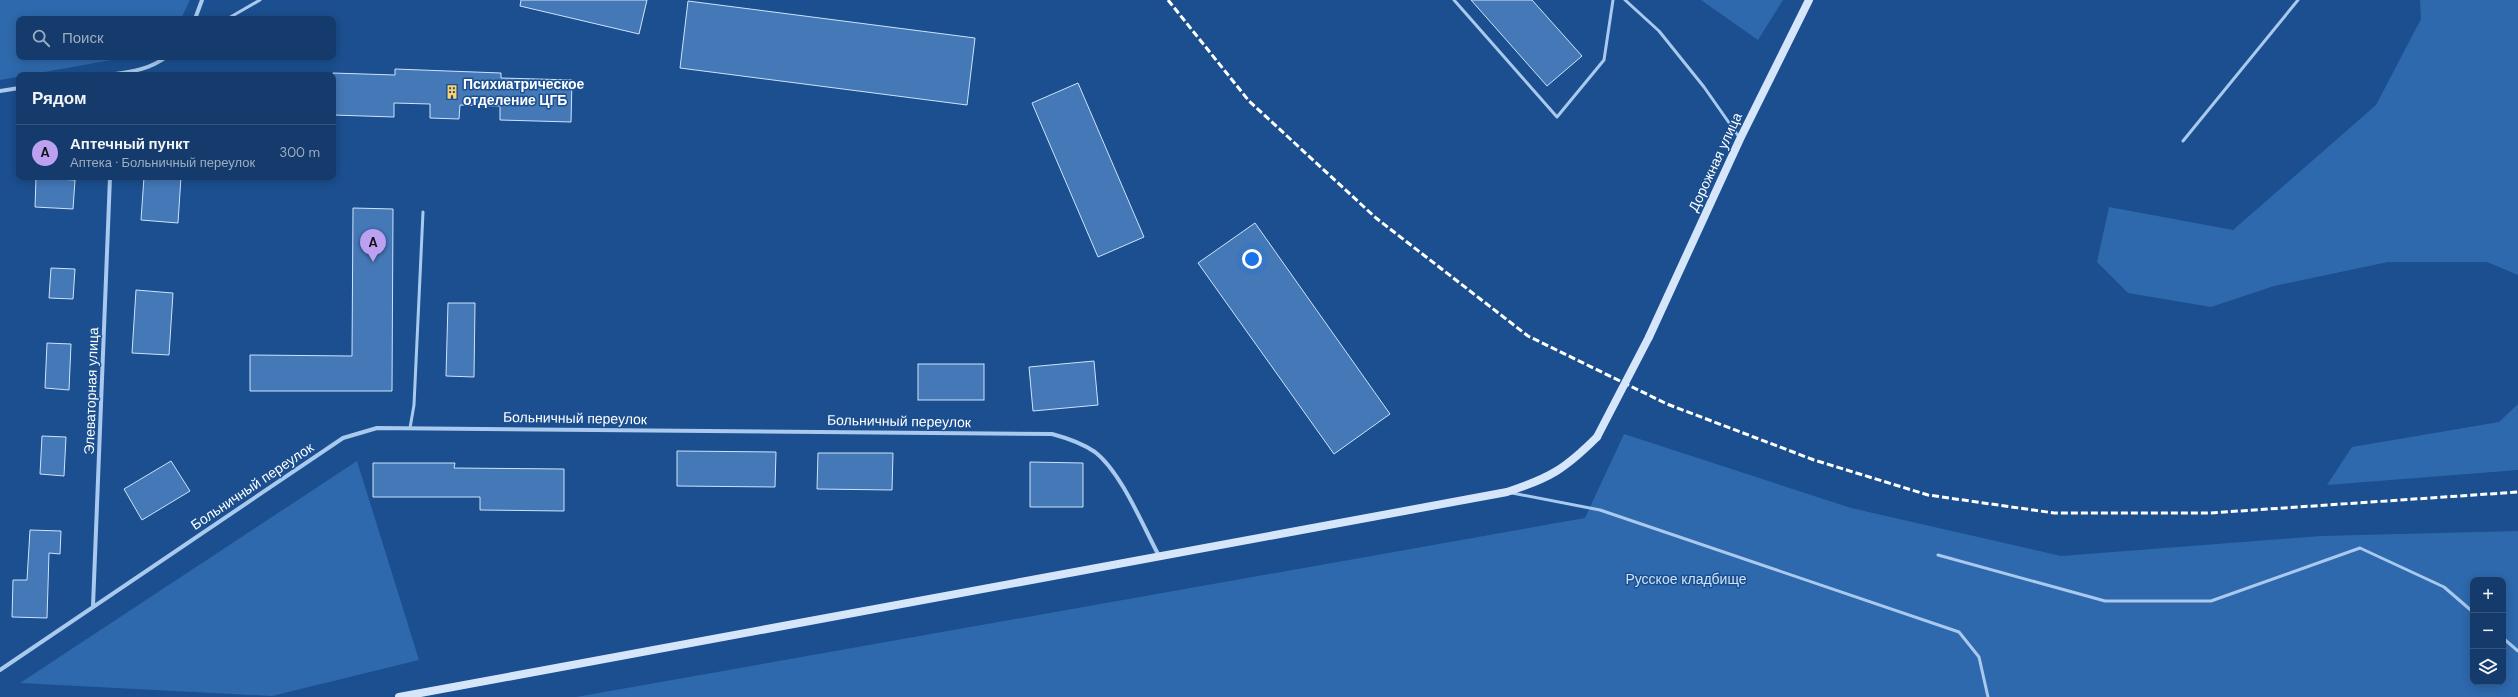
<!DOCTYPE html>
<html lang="ru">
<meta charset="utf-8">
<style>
body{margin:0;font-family:"DM Sans",sans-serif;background:#1d4271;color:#f1f3f6}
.controls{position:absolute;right:12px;bottom:12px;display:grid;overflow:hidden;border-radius:8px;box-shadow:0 2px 10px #0003}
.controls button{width:36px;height:36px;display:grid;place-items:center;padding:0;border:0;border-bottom:1px solid #33557e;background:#143b6b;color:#f1f3f6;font:20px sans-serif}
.you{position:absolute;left:1252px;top:259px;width:14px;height:14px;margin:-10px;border:3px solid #fff;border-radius:50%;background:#1a73e8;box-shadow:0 0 0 6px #1a73e833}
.badge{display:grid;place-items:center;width:26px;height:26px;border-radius:50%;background:#bca0f2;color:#111;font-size:13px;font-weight:700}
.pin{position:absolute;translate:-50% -33px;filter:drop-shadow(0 1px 2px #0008)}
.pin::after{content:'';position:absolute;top:21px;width:14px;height:12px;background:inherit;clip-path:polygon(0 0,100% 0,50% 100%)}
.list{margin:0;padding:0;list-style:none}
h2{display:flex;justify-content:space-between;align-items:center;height:52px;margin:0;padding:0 16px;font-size:17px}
h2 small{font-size:13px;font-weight:400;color:#9dadc1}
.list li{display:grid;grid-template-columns:26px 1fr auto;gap:12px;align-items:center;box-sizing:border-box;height:56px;padding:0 16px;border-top:1px solid #33557e}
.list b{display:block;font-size:15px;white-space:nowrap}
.list p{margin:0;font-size:13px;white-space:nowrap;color:#9dadc1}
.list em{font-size:13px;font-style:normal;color:#9dadc1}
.icon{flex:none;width:22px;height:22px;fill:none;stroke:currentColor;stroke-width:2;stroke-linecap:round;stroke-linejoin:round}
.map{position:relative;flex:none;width:2518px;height:697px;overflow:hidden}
.search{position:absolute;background:#143b6b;box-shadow:0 2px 10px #0003;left:16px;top:16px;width:320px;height:44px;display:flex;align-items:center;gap:10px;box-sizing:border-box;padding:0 14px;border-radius:8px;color:#9dadc1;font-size:15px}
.panel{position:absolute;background:#143b6b;box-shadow:0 2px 10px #0003;left:16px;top:72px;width:320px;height:108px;border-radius:8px}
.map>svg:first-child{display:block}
</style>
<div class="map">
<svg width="2518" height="697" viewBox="0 0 2518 697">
<rect width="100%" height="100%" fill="#1b4f8f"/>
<g fill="#2e69ad" fill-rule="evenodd">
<polygon points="0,0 190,0 181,19 19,19 19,57 128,57 0,80"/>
<polygon points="1701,0 1783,0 1758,40"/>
<polygon points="2420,0 2518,0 2518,275 2487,262 2388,262 2274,286 2211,307 2128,293 2097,262 2109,207 2233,230 2376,105 2421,19"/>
<polygon points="2518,404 2518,470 2327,485 2352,447 2499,422"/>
<path d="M1624,434L1851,508L2061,556L2321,536L2518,531V697H576L1585,518ZM2473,580H2503V682H2473Z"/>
<polygon points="357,461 419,660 272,696 20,683"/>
</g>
<g fill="#4478b7" stroke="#cfe3fa">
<polygon points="521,0 647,0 639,34 520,6"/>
<polygon points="1471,0 1532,0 1582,56 1547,86"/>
<polygon points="688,1 975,38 967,105 680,68"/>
<polygon points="395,69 501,73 501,78 572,80 571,122 500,120 500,106 460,105 459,119 430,118 430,104 394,103 394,117 333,115 333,73 395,75"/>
<polygon points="1078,83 1144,237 1098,257 1032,103"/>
<polygon points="144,177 181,177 178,223 141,220"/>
<polygon points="36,178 75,180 73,209 35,207"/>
<polygon points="353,208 393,209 392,391 250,391 250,355 352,356"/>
<polygon points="1255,223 1390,414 1334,454 1198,263"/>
<polygon points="51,268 75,269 73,299 49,298"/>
<polygon points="136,290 173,293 169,355 132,353"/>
<polygon points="448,303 475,303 474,377 446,376"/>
<polygon points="47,343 71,344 69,390 45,388"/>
<polygon points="1094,361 1098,405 1033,411 1029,367"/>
<rect x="918" y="364" width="66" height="36"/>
<polygon points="42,436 66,437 64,476 40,474"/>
<polygon points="677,451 776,452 775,487 677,486"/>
<polygon points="818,453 893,453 892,490 817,489"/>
<polygon points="171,461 190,491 142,520 124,489"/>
<polygon points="1030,462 1083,463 1083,507 1030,507"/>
<polygon points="373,463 455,463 454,468 564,469 564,511 480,510 480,497 373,497"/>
<polygon points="30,530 61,531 60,554 49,553 47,618 12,617 13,580 27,580"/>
</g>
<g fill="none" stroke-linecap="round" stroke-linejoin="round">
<g stroke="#a9c9ee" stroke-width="3">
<polyline points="1454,0 1557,117 1604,60 1613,0"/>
<polyline points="1625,0 1659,31 1704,87 1739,137"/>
<polyline points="227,19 260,0"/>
<polyline points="2183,141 2298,0"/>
<polyline points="410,428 414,405 423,212"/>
<polyline points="1512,493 1600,510 1959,632 1979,657 1988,697"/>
<polyline points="1938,555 2105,601 2211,601 2360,548 2444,587 2473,612"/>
<polyline points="2503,638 2518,651"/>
</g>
<g stroke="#a9c9ee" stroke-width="4">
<polyline points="195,19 202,0"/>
<path d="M109,75C129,72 149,70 166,57"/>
<polyline points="0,91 19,88"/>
<polyline points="93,606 110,177"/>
<path d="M0,670L343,438L377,428L1052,434C1067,438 1082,443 1095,452C1121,472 1143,526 1159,556"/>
</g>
<g stroke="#d6e6fa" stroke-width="8">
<polyline points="1649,337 1740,139 1809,0"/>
<path d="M399,697L1507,492C1550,478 1565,469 1597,437"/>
</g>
<polyline stroke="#fff" stroke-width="3" stroke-dasharray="7 3" stroke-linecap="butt" points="1168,0 1249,101 1376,218 1528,336 1667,404 1814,460 1928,495 2054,513 2210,513 2518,492"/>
<polyline stroke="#d6e6fa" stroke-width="8" points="1597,437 1649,337"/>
</g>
<defs>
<symbol id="building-bare" viewBox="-9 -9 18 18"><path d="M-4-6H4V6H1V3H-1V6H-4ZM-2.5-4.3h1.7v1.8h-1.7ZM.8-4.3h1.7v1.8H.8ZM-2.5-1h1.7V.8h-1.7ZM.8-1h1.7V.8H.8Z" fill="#ffd166" stroke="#1b4f8f" stroke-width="2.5" paint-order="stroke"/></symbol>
</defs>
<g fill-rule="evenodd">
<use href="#building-bare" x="442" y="82" width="20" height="20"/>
</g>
<g text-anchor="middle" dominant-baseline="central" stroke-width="3" stroke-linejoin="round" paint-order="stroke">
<g font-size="14" font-weight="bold" fill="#fff" stroke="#1b4f8f" text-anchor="start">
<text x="463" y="84">Психиатрическое<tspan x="463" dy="16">отделение ЦГБ</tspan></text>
</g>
<g font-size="14" fill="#fff" stroke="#1b4f8f">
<text transform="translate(1715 162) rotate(-65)">Дорожная улица</text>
<text transform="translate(91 391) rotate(-88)">Элеваторная улица</text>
<text transform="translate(575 418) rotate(1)">Больничный переулок</text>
<text transform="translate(899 421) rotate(1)">Больничный переулок</text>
<text transform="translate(252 486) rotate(-34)">Больничный переулок</text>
</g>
<g font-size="14" fill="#cfe3fa" stroke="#1b4f8f">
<text x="1686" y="579">Русское кладбище</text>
</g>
</g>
</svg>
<div class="controls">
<button>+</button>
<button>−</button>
<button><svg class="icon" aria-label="layers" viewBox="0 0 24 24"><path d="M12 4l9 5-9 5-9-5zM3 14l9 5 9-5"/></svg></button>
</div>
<div class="you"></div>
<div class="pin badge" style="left:373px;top:262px">A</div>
<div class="search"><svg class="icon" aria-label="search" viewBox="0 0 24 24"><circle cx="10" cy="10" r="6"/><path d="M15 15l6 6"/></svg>Поиск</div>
<section class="panel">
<h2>Рядом<small></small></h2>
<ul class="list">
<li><span class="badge">A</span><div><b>Аптечный пункт</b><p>Аптека · Больничный переулок</p></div><em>300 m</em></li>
</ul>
</section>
</div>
